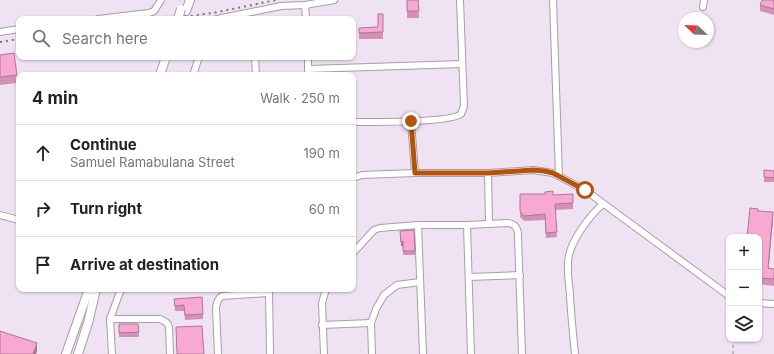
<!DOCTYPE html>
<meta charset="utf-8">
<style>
body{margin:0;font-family:Inter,sans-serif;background:#f2f2f2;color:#222}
.controls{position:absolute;right:12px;bottom:12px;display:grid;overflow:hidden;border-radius:8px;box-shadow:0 1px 3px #0004}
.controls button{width:36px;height:36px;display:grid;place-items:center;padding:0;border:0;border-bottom:1px solid #e0e0e0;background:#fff;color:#222;font:20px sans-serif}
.compass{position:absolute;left:678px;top:12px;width:36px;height:36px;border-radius:50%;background:#fff;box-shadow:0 1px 3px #0004;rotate:293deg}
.stop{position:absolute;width:12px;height:12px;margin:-9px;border:3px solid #b45309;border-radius:50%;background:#fff}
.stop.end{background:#b45309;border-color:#fff;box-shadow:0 1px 4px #0008}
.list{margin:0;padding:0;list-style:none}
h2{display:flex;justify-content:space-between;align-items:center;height:52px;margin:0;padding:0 16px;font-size:17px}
h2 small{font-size:13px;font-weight:400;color:#767676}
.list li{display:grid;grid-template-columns:26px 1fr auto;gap:12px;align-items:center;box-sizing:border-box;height:56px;padding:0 16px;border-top:1px solid #e0e0e0}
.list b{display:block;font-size:15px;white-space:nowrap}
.list p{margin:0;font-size:13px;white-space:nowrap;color:#767676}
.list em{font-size:13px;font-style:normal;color:#767676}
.icon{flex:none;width:22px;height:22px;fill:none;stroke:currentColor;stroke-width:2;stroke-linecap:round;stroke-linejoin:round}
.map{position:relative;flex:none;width:774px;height:354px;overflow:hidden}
.search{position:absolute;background:#fff;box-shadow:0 1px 3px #0004;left:16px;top:16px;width:340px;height:44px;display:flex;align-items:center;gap:10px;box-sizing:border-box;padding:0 14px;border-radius:8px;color:#767676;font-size:15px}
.panel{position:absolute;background:#fff;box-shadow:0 1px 3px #0004;left:16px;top:72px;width:340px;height:220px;border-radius:8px}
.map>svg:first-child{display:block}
</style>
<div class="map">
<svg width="774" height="354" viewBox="0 0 774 354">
<rect width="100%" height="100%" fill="#efe2f2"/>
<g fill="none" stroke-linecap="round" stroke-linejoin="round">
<defs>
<g id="minor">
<polyline points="553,0 559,176"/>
<polyline points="305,5 306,19"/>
<polyline points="703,7 704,0"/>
<polyline points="98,19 149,13 154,11 161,0"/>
<polyline points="217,19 281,6 305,5 334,0"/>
<polyline points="0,32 19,29"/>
<polyline points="255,57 256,75"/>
<polyline points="308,57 308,75"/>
<polyline points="308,69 462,64"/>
<polyline points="193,75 199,57"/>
<polyline points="411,121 415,173"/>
<path d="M353,122C371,122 450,123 461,114L464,106L460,0"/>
<polyline points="488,173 489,223"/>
<polyline points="353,178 362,175 415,173 488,173 533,170 553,173 585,190 729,296"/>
<polyline points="0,215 19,220"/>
<polyline points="418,225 423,354"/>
<polyline points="467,225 471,354"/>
<path d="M353,253L374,230L380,228L418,225H467L508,223C516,224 518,229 518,236L522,354"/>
<polyline points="469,277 520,275"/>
<polyline points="269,289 270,354"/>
<polyline points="759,303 774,304"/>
<path d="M110,319H160C164,321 168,322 169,327L170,354"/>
<polyline points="322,325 371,323"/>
<polyline points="112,354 110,319 121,289"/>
<path d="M218,354L216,308C217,303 217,299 222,296L268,293"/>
<polyline points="324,354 322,303 326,289"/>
<polyline points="372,354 371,323 376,309 384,295 397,285 420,282"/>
<path d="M575,354C573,334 571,315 570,295C569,282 566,268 569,255C573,238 590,215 603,204"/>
</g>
<g id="major">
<polyline points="186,11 190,0"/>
<polyline points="160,75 166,57"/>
<polyline points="66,354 89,289"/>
<polyline points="78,354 88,323 96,289"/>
</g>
</defs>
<use href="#minor" stroke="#a99dac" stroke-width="8"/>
<use href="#major" stroke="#a99dac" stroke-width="10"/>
<polyline stroke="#8e8490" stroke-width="1" stroke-dasharray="3 3" stroke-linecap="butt" points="733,354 733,339"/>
<use href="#minor" stroke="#fff" stroke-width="6"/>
<use href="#major" stroke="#fff" stroke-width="8"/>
<g stroke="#7b727d" stroke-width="2" stroke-dasharray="2 4" stroke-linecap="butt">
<polyline points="167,19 213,13 276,0"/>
<polyline points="0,42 19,39"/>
</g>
<defs>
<polyline id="major-bridge" points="178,19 181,9"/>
</defs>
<use href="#major-bridge" stroke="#a99dac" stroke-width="10" stroke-linecap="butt"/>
<use href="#major-bridge" stroke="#fff" stroke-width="8"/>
</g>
<g fill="#d491b6">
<polygon points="407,0 418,0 419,18 407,18"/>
<polygon points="774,0 774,15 760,11 760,5"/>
<polygon points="383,14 383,39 359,39 359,33 378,27"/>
<polygon points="0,55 17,75 17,83 0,85"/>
<polygon points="764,170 774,171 774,182 764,182"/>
<polygon points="520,194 553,195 573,203 573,209 555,210 557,237 546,238 545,220 524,221 520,217"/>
<polygon points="758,211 773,219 768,268 774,269 774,286 759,284 759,267 760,267 761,260 759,260"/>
<polygon points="414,230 415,255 403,255 403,246 401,246 400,231"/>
<polygon points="174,299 203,314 203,319 185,320 184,311 175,311"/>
<polygon points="119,324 138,324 139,337 119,337"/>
</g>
<g fill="#ad7694">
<polygon points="773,212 773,219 768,275 768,268"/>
<polygon points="403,241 403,246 401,246 401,242"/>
<polygon points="37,343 37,351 36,354 33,354"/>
</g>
<g fill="#f7a9d4" stroke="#ad7694">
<polygon points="407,0 418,0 419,11 407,11"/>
<polygon points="762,0 774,0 774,9 760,5"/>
<polygon points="378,14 383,14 383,32 359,33 359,28 378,27"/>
<polygon points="14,53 17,75 0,77 0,55"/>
<polygon points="764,170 774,171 774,178 764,177"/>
<polygon points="553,191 553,195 573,194 573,203 555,204 557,232 546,233 545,214 524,216 520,211 520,194 545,194 545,192"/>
<polygon points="750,208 758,209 758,211 773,212 768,268 774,269 774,279 759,278 759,267 760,267 761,254 759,253 759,237 747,237"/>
<polygon points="414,230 415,251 403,251 403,241 401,242 400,231"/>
<polygon points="202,297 203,314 185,315 184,305 175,306 174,299"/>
<polygon points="119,324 138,324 139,332 119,333"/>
<polygon points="202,326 204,354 177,354 176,327"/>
<polygon points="0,331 37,343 33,354 0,354"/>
</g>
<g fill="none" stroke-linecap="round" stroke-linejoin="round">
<polyline stroke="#b45309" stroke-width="5" points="411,121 415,173 488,173 533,170 544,171 553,173 585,190"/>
</g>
</svg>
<div class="controls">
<button>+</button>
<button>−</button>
<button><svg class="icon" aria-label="layers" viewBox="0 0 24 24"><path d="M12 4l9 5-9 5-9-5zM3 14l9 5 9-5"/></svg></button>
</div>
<svg class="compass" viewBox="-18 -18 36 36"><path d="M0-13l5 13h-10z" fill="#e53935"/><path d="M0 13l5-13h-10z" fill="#767676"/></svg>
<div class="stop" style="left:585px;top:190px"></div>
<div class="stop end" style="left:411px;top:121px"></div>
<div class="search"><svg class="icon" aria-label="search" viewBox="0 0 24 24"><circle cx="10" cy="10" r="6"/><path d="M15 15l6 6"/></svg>Search here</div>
<section class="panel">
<h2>4 min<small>Walk · 250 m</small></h2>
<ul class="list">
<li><svg class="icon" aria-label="ahead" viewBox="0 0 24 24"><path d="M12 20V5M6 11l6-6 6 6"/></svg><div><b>Continue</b><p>Samuel Ramabulana Street</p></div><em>190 m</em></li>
<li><svg class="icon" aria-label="right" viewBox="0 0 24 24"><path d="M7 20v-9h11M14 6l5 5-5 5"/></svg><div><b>Turn right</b></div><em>60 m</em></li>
<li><svg class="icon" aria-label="arrive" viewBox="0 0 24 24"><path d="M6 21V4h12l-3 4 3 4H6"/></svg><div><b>Arrive at destination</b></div></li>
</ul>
</section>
</div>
